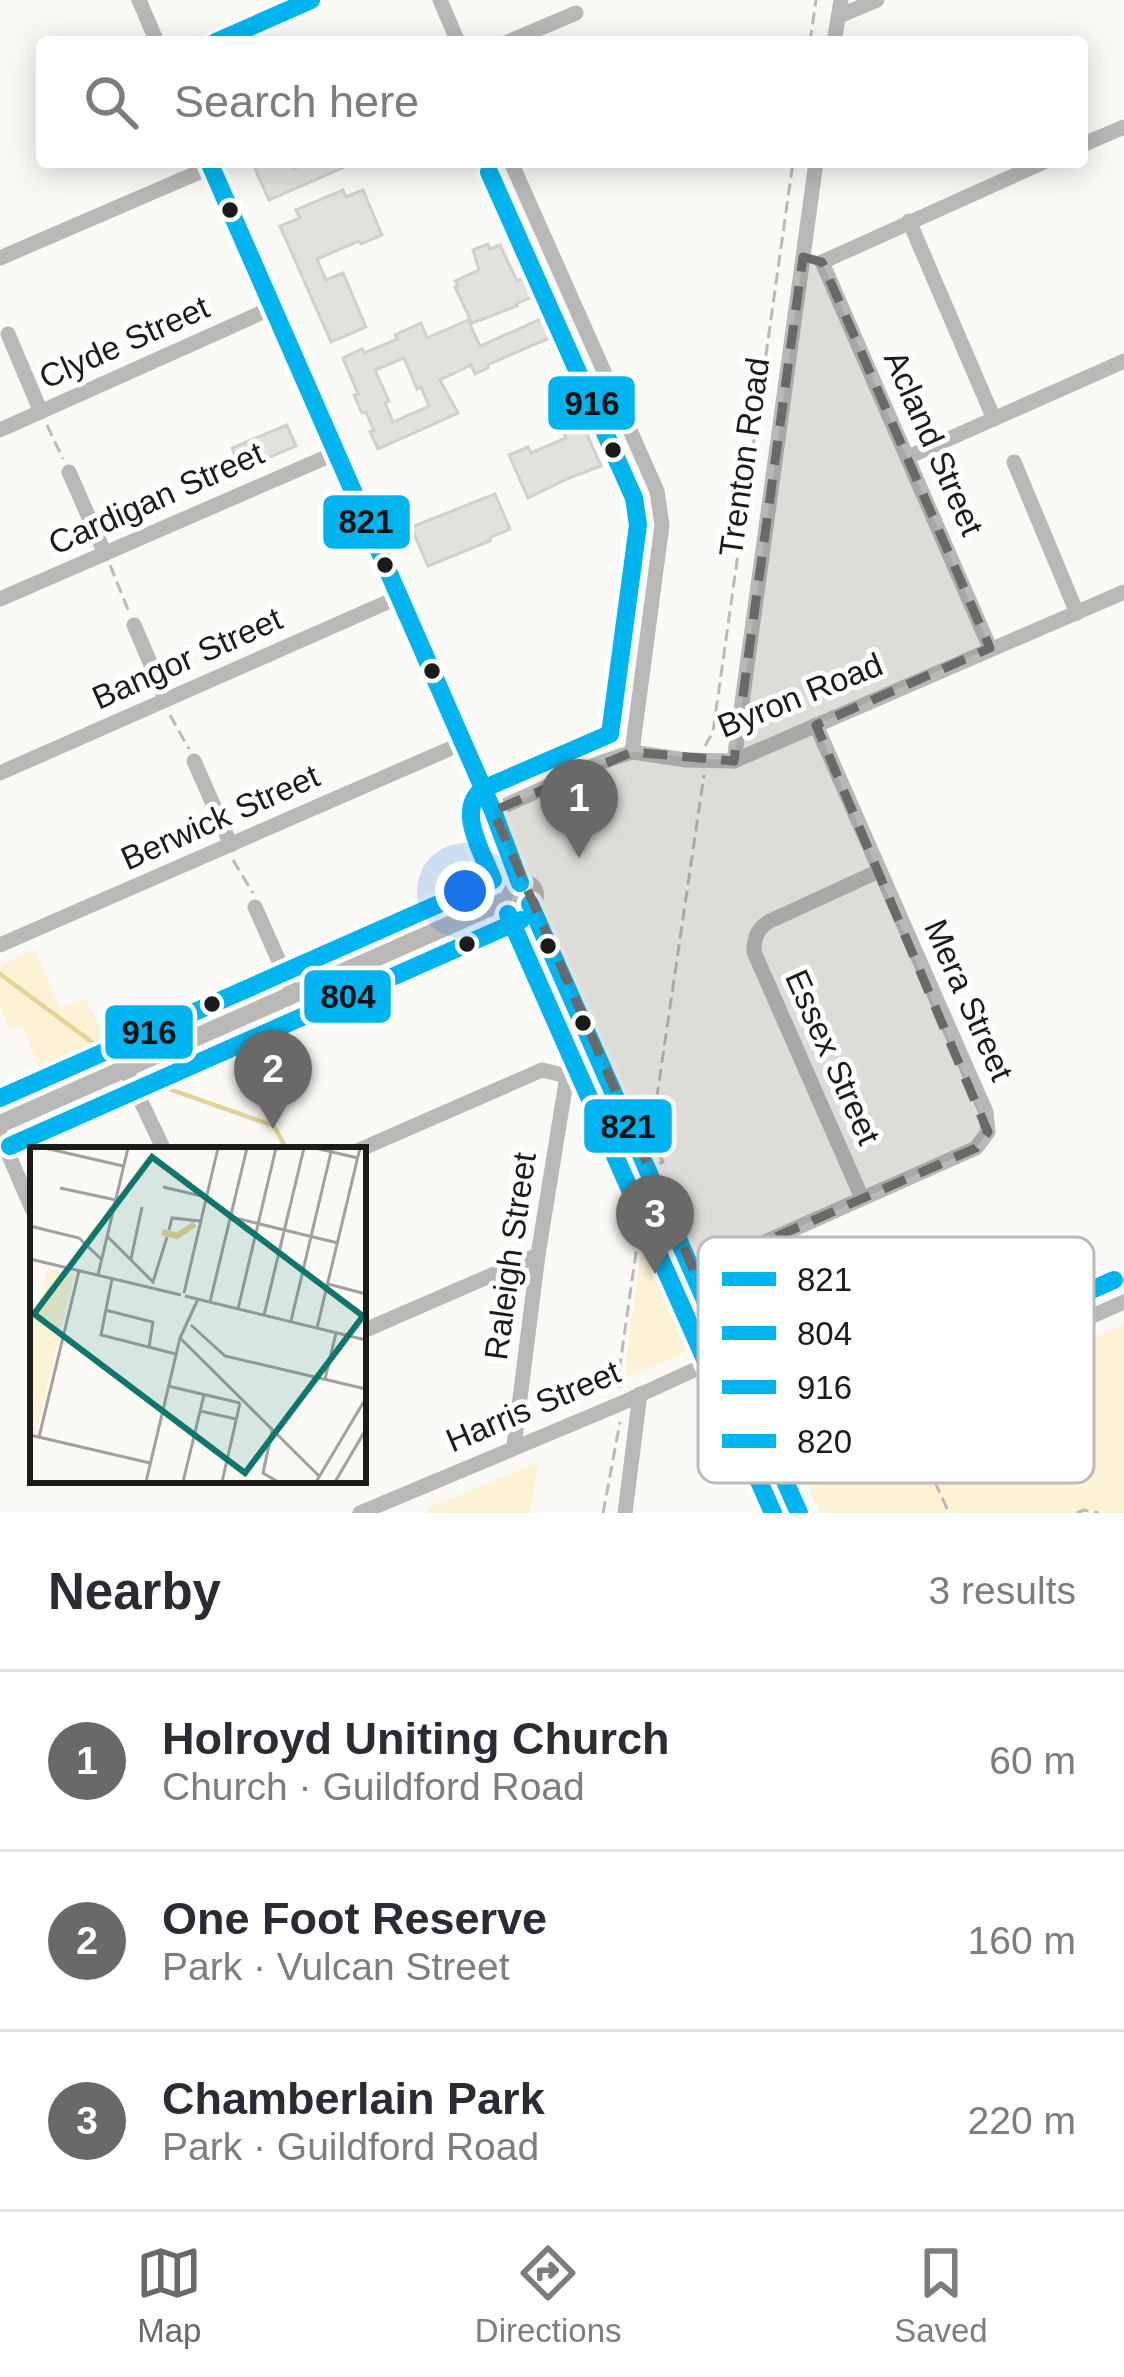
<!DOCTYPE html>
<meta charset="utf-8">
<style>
body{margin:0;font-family:Arial,sans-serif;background:#f2f2f3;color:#2b2b33}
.you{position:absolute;left:465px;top:891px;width:42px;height:42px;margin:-30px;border:9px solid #fff;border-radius:50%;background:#1a73e8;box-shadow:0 0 0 18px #1a73e833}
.badge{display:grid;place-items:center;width:78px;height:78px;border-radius:50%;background:#6a6967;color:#fff;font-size:39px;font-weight:700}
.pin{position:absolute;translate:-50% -99px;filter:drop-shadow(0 3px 6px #0008)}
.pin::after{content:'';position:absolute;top:63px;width:42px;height:36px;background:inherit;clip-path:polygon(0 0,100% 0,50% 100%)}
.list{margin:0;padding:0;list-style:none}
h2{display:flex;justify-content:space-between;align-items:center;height:156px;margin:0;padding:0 48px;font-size:51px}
h2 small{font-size:39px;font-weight:400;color:#7c7c81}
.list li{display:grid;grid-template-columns:78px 1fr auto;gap:36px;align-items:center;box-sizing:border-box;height:180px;padding:0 48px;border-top:3px solid #e1e1e2}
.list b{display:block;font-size:45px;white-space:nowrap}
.list p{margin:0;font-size:39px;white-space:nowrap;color:#7c7c81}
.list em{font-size:39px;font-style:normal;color:#7c7c81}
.icon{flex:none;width:66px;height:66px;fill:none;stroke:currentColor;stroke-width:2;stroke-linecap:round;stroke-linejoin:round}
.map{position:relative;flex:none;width:1124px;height:1513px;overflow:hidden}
.search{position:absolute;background:#fff;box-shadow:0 6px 30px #0003;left:36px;right:36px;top:36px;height:132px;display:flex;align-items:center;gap:30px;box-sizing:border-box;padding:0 42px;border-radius:12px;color:#7c7c81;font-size:45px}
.sheet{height:696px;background:#fff}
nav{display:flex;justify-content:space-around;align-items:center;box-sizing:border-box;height:168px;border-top:3px solid #e1e1e2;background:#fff;font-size:33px;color:#7c7c81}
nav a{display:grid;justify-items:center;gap:6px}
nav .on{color:#6a6967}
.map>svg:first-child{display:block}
</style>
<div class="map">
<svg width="1124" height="1513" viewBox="0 0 1124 1513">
<rect width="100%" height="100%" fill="#fbf9f6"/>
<g fill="#fcf2d4">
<polygon points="35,949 60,1008 84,998 115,1051 46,1082 22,1026 10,1030 0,1008 0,965"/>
<polygon points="646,1210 701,1338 700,1346 624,1379"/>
<polygon points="1124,1324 1124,1513 820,1513 802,1472 806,1464"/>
<polygon points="539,1462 530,1513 428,1513 426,1509"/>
</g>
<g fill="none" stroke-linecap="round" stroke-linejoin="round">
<g stroke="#e5d295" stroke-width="4.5">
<polyline points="0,974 108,1054"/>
<polyline points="155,1084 274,1126 287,1150"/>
</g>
</g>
<g fill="#e2e1de" stroke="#d1d0cd" stroke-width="3" fill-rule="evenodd">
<polygon points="252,162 291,162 294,169 310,162 356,162 269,200"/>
<polygon points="343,190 346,197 363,190 382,235 361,244 359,241 317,259 326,280 343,273 366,327 331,342 280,226 300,218 296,210"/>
<polygon points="488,244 490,249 500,245 517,281 526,277 534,296 516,304 517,306 472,323 455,287 458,286 455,281 479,270 473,250"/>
<path d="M543,318L552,337L487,365L488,368L475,374L471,365L440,380L458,413L378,449L370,432L374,431L366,412L362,413L354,395L358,394L343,358L362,349L364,353L388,343L397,339L395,335L421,323L427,338L468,320L480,346ZM404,358L417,389L421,387L429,406L393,422L385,403L389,401L375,370Z"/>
<polygon points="582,423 601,466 569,478 528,498 509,455 528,447 531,453 566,438 563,431"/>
<polygon points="287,425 296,446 241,469 232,448"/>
<polygon points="495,494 510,529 491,537 490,541 428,566 412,529 414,526"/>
</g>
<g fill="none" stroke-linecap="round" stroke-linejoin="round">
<g stroke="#babab9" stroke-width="3" stroke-dasharray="12 6" stroke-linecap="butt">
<polyline points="810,42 816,0"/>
<polyline points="47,425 63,459"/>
<polyline points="110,565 129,612"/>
<polyline points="170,715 189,749"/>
<polyline points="705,746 713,732 793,162"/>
<polyline points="233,860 253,893"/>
<polyline points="658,1164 663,1162 651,1137 704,775"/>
<polyline points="620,1388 618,1379 644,1196"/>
<polyline points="905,1416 949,1513"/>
<polyline points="603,1513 620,1422"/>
<polyline points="1077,1513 1084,1510 1099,1513"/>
</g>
<g stroke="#b9b8b7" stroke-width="15">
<polyline points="139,0 157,42"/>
<polyline points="440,0 458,42"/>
<polyline points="839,16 877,0"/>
<polyline points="216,42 311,0"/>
<polyline points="508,42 576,13"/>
<polyline points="834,42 841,0"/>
<polyline points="1082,145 1124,127"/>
<polyline points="209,162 493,811 520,883"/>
<polyline points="511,162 657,491 662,525 632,752"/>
<polyline points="909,221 994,419"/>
<polyline points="0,258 211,167"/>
<polyline points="822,262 990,648"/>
<polyline points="822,262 1044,162"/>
<polyline points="8,334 41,412"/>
<polyline points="0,430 272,308"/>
<polyline points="908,457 1124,361"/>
<polyline points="1014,462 1077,613"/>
<polyline points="69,472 105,554"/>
<polyline points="0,599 336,453"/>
<polyline points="134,625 166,700"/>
<polyline points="194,761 231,845"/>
<polyline points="734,761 816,162"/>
<polyline points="0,773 399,597"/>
<polyline points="493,811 602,762 632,752 686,760 734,761 1124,592"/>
<polyline points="530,904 799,1513"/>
<polyline points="255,907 294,995"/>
<polyline points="0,945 463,743"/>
<polyline points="126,1070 164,1150"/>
<polyline points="0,1135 33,1211"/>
<polyline points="359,1150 542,1070 567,1076 538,1255 514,1446"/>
<path d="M862,1198L754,952C754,937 757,930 768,922L879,871"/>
<polyline points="695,1273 976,1148 988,1132 986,1112 816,725"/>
<polyline points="363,1331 538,1255"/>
<polyline points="774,1455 1124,1302"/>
<polyline points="360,1513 622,1403 729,1354"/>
<polyline points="625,1513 640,1394"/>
</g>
<g stroke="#b9b8b7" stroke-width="18">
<circle cx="523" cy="895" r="12"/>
<polyline points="0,1124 511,898"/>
</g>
<defs>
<g id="bus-1">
<polyline points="216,42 311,0"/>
<polyline points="209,162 493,811 520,883"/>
<polyline points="530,904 799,1513"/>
</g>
<g id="bus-2">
<polyline points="508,914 773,1513"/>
<polyline points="10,1146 521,920"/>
</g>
<path id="bus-3" d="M0,1098L493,880C483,853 455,810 483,789L610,734L638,525L634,498L489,172"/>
<polyline id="bus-4" points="764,1433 1114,1280"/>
</defs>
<use href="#bus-1" stroke="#fff" stroke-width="27"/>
<use href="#bus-2" stroke="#fff" stroke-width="27"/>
<use href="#bus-3" stroke="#fff" stroke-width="27"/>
<use href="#bus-4" stroke="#fff" stroke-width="27"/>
<use href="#bus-1" stroke="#00b5ef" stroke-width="18"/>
<use href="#bus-2" stroke="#00b5ef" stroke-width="18"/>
<use href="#bus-3" stroke="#00b5ef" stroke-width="18"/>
<use href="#bus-4" stroke="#00b5ef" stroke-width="18"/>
</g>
<path fill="#6a6967" fill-opacity="0.2" stroke="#6a6967" stroke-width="9" stroke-dasharray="24 15" stroke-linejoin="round" d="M803,257L822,262L990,648L816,725L988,1132L976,1148L695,1273L493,811L632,752L734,761Z"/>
<g fill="#1c1b1a" stroke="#fff" stroke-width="4.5">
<circle cx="230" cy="210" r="10"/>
<circle cx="613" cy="450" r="10"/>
<circle cx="385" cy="565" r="10"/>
<circle cx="432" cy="671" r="10"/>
<circle cx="467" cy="944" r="10"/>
<circle cx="548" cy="946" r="10"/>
<circle cx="212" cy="1004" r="10"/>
<circle cx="583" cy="1023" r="10"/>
</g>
<g text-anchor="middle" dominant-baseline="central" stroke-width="10" stroke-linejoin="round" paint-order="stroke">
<g font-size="33" fill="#1c1b1a" stroke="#fff">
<text transform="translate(124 342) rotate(-24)">Clyde Street</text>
<text transform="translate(934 443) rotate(66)">Acland Street</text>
<text transform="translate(744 457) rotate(-82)">Trenton Road</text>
<text transform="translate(156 498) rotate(-24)">Cardigan Street</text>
<text transform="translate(187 658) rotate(-24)">Bangor Street</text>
<text transform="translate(800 695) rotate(-22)">Byron Road</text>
<text transform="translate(220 817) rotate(-24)">Berwick Street</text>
<text transform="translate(969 1000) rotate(66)">Mera Street</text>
<text transform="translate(833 1057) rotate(66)">Essex Street</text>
<text transform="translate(510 1256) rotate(-82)">Raleigh Street</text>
<text transform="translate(533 1406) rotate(-23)">Harris Street</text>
</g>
</g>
<g transform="translate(30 1147)">
<rect width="336" height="336" fill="#fbf9f6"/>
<path d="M18,120L44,128L6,286L0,285V160L8,161Z" fill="#fcf2d4"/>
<path fill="none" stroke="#e5d295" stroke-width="6" d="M132,85L147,89L165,77"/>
<path fill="none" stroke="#a2a09e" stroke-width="3" d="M15,1L93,19M285,1L328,11M133,40L176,50M30,41L86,53M201,70L308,96M0,79L49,91L71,112M139,83L142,71L170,74M77,89L123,135L137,90M0,112L151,148M101,112L112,60M68,128L98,1M82,132L71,188L146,207M298,137L336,147M154,146L188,1M155,149L336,193M180,155L217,1M208,162L246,1M75,163L123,175L119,200M234,168L274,1M261,174L302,1M161,178L195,209L336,242M287,181L330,1M150,191L290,330M295,232L306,186M138,239L210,256M170,264L206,272M242,284L233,326L248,335M0,288L120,316M9,290L49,124M116,335L150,191L168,152M153,335L174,248M192,335L210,256M286,335L336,251M305,335L336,282"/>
<path fill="#0f766e" fill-opacity="0.15" stroke="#0f766e" stroke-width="6" d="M122,10L333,169L215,326L4,167Z"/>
<rect width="336" height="336" fill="none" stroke="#1c1b1a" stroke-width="6"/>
</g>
<rect x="698" y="1237" width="396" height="246" rx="18" fill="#fff" stroke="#bbbbba" stroke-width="3"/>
<rect x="722" y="1272" width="54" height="14" fill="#00b5ef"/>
<rect x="722" y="1326" width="54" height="14" fill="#00b5ef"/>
<rect x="722" y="1380" width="54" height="14" fill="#00b5ef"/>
<rect x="722" y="1434" width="54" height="14" fill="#00b5ef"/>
<g font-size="33" fill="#1c1b1a">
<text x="797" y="1291">821</text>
<text x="797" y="1345">804</text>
<text x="797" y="1399">916</text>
<text x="797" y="1453">820</text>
</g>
<g stroke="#fff" stroke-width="4.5">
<rect x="546" y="374" width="91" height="58" rx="12" fill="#00b5ef"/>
<rect x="321" y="493" width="91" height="58" rx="12" fill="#00b5ef"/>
<rect x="302" y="968" width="91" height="57" rx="12" fill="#00b5ef"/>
<rect x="103" y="1003" width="92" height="58" rx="12" fill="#00b5ef"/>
<rect x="582" y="1097" width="92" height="58" rx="12" fill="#00b5ef"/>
</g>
<g font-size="33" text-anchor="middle" font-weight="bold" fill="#111">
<text x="592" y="415">916</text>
<text x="366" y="533">821</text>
<text x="348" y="1008">804</text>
<text x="149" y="1044">916</text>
<text x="628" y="1138">821</text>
</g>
</svg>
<div class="you"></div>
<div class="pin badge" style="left:579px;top:858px">1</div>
<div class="pin badge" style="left:273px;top:1129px">2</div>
<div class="pin badge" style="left:655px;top:1274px">3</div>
<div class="search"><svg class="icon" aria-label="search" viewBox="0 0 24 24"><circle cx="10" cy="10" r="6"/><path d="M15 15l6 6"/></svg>Search here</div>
</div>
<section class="sheet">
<h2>Nearby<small>3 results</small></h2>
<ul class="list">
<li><span class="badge">1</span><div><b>Holroyd Uniting Church</b><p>Church · Guildford Road</p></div><em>60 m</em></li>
<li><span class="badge">2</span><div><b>One Foot Reserve</b><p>Park · Vulcan Street</p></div><em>160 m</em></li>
<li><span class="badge">3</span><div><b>Chamberlain Park</b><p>Park · Guildford Road</p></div><em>220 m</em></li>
</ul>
</section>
<nav>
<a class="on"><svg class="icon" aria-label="map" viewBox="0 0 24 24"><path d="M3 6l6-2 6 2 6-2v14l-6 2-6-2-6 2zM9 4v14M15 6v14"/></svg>Map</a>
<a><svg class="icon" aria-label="directions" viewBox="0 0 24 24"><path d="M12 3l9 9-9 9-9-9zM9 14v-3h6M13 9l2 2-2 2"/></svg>Directions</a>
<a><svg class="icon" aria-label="saved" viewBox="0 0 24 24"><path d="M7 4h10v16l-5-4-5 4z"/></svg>Saved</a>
</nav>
